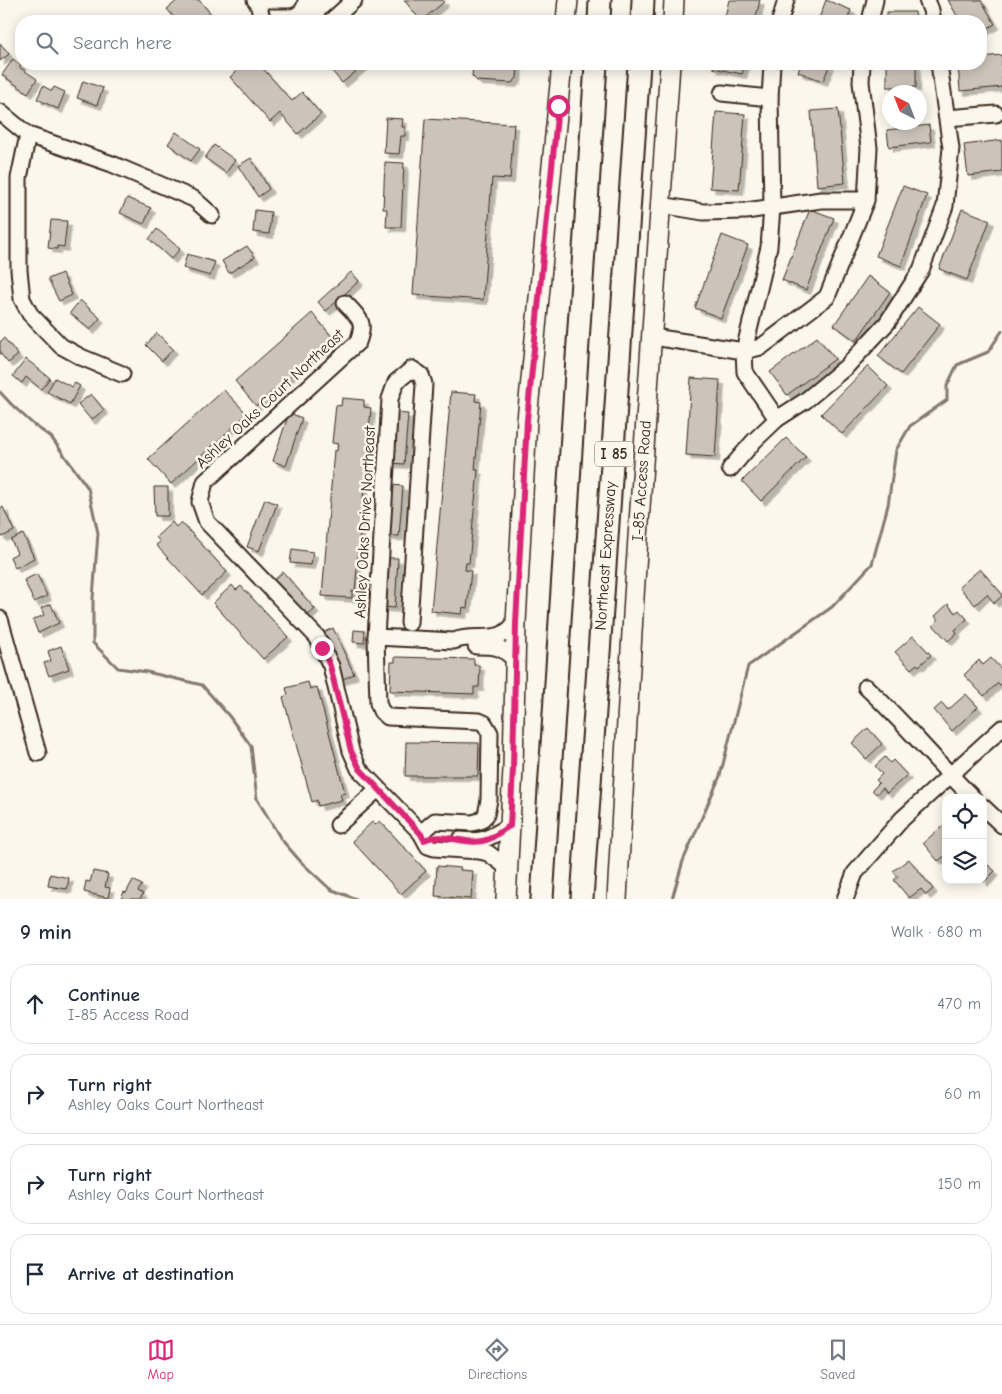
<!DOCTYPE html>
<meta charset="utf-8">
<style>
body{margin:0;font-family:"Comic Neue",sans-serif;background:#f2f2f3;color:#1f2937}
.controls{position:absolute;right:15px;bottom:15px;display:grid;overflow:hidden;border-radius:10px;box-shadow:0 2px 12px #0003}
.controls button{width:45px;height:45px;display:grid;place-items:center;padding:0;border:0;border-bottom:1px solid #e0e1e3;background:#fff;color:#1f2937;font:25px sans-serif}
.compass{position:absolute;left:882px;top:85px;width:45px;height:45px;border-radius:50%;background:#fff;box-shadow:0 2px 12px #0003;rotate:318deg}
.stop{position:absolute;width:15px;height:15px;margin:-11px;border:4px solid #db2777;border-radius:50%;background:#fff}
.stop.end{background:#db2777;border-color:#fff;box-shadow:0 1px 5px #0008}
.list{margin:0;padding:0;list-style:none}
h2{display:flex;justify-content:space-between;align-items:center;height:65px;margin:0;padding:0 20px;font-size:21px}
h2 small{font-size:16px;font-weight:400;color:#747a83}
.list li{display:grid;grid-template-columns:32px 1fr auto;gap:15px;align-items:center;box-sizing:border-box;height:80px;margin:0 10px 10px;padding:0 10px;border:1px solid #e0e1e3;border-radius:20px}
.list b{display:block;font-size:19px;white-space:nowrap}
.list p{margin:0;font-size:16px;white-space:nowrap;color:#747a83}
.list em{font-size:16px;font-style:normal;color:#747a83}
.icon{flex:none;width:28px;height:28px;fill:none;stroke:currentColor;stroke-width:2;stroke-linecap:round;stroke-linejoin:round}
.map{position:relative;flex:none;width:1002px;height:899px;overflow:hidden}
.search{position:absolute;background:#fff;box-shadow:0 2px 12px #0003;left:15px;right:15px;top:15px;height:55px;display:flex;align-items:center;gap:12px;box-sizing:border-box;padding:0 18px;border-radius:20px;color:#747a83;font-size:19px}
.sheet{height:425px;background:#fff}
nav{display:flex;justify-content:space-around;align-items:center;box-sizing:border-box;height:70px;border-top:1px solid #e0e1e3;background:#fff;font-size:14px;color:#747a83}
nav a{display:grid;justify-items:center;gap:2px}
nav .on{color:#db2777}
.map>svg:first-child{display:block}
</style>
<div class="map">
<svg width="1002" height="899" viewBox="0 0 1002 899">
<defs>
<filter id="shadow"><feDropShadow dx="4.5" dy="4.5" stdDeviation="0" flood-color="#0004"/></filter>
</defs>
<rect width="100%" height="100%" fill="#fbf7ec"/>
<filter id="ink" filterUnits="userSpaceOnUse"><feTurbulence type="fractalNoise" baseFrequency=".02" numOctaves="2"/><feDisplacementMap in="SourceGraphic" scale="10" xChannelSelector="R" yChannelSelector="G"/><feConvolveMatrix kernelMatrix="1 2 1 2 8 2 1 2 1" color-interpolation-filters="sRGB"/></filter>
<g filter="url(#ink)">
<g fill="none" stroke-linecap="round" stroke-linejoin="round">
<g stroke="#85796d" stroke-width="3">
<polyline points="0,392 11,404 34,425 51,437 88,488 98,533 93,598 93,643 118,668 147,672 202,685 229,716 251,746 257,799 281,839 301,862 330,889 356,899"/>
<polyline points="672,899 683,861 720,776 748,666 832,607 872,564 888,505 896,450 910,426 947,400 947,386 957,365 988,352 1002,331"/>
</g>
</g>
<g fill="#ccc4b9" stroke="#3b2a1e" filter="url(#shadow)">
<polygon points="178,0 199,0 217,21 177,21 167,9"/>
<polygon points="404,0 443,0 444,2 421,21"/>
<polygon points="729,0 760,0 755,21 724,21"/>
<polygon points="826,0 851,10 847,21 818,21"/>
<polygon points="948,0 981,0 995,24 981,32 981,21 960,21"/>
<polygon points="887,12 915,12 916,21 887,21"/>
<polygon points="0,43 9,54 0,61"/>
<polygon points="1002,55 1002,87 960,91 958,64 981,64 981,57"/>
<polygon points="13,59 21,65 19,67 37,79 28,93 2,75"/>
<polygon points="245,64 259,64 292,101 302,92 321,114 298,134 280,113 270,122 230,77"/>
<polygon points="326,64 365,64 342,83"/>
<polygon points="473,64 518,64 517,78 512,83 477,81 472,76"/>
<polygon points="714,64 745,64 742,74 713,68"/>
<polygon points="801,64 830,64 823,81 798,72"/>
<rect x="887" y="64" width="29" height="23"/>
<polygon points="83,81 103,88 97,105 77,98"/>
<polygon points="43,86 52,91 54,87 65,92 58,109 37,99"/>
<polygon points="838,109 845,183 817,186 811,111"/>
<polygon points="716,112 745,114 739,190 710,188"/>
<polygon points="386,118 403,119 402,127 405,127 405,136 401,136 399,154 384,153"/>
<polygon points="425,119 514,124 510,179 492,178 483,300 413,295"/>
<polygon points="929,125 931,142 889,147 887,130"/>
<polygon points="176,132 200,149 191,161 168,144"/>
<polygon points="1002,140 1002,172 968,176 964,145"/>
<polygon points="214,145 235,160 226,173 205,158"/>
<polygon points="251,158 269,189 258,197 238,166"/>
<polygon points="385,162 404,163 401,227 386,227 387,209 383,209"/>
<polygon points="903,186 927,195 901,266 876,256"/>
<polygon points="127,198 151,208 144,224 120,213"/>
<polygon points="810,209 834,218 806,290 782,280"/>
<polygon points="962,209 990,220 967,280 939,269"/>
<polygon points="255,210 271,212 269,234 253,232"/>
<polygon points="51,220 67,221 64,247 57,246 57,249 48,248"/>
<polygon points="157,229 180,249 171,259 149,239"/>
<polygon points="722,235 748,245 721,318 695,308"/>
<polygon points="247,246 255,257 229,273 222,261"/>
<polygon points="187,254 215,262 210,276 183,268"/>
<polygon points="351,272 359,281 326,311 318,302"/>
<polygon points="62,273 72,295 59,301 48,279"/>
<polygon points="868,276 890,292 856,341 834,325"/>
<polygon points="80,300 100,318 90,330 70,313"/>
<polygon points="918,307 940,324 901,374 878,356"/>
<polygon points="312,313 333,338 256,406 235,381"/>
<polygon points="157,333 173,349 162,361 146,345"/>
<polygon points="817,337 835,359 787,395 770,372"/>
<polygon points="4,338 18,355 8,363 0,353 0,342"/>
<polygon points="26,359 50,378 41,389 26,377 22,383 13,376"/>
<polygon points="868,366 888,386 842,434 821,414"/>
<polygon points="55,378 72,387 75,383 80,386 70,404 47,392"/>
<polygon points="691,378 720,380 715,457 686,455"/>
<polygon points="224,390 247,414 171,484 148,459"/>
<polygon points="451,392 476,394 475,401 481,402 475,470 478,470 469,563 466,563 465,570 471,571 467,608 463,607 462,614 431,611"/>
<polygon points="91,394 104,410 91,420 78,404"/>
<polygon points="342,398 364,400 364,407 371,408 355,591 352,591 352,598 322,596 334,450 337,451 338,444 332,443 336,405 341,406"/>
<polygon points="289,413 302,418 286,466 273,461"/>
<polygon points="394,413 408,414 404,464 391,463"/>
<polygon points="786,438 806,457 761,501 742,481"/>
<polygon points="390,485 403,486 399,536 386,536"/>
<polygon points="154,487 168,487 168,516 155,516"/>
<polygon points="265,499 277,504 259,551 247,547"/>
<polygon points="3,507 14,531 2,537 0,534 0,508"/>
<polygon points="172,522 176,527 181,522 227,572 202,595 156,545 160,542 156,537"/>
<polygon points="23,534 34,558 15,568 10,557 17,553 11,540"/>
<polygon points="292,549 313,552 311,565 290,563"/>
<polygon points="385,558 398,558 395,608 383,607"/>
<polygon points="980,569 1002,594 1002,596 994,603 987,594 975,605 959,587"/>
<polygon points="283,572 315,609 305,618 273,581"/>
<polygon points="37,574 47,596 34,602 24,580"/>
<polygon points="232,585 236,590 241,586 288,637 263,659 213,603"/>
<polygon points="51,604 59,623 38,633 33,620 44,615 41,608"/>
<polygon points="948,604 955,613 959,610 967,619 955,630 957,633 948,641 933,625 938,620 935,616"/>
<polygon points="333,628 354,674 341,680 320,634"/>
<polygon points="354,630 365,631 364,643 353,642"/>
<polygon points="913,636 931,655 919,666 917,664 911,669 895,652"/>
<polygon points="61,646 69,669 49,676 44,663 51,661 48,651"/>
<polygon points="395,657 474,659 474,665 480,666 479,687 474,687 474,694 390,691 391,662 395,662"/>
<polygon points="991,658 1002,670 1002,684 1000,685 998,683 984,696 964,675 979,660 983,665"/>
<polygon points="308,682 310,689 317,687 345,793 340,794 342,800 318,806 317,800 312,802 283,697 288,695 286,688"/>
<polygon points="966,694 978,707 952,731 934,710 942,703 948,710"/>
<polygon points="868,728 882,744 866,759 852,743"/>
<polygon points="406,742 479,743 478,776 405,776"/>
<polygon points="885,757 890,763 893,760 907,775 887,793 883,788 876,794 872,790 879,783 876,780 882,774 875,766"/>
<polygon points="380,821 426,871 401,894 352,841 372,822 375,825"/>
<polygon points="946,823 946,855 938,861 923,843"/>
<polygon points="909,859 933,889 926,895 921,889 909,898 894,880 898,877 893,871"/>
<polygon points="983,861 995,871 984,882 982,880"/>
<polygon points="437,866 461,868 460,870 473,871 471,899 435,896"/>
<polygon points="93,871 108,874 105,887 110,888 108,898 84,892 86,881 90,882"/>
<polygon points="50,874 69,878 67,889 48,886"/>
<polygon points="133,880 142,885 138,891 143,894 140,899 121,899 124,892 126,893"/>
</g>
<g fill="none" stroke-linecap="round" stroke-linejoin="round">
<defs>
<g id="minor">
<polyline points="255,0 289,0"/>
<polyline points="927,0 931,10 933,21"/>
<polyline points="257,1 263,21"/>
<polyline points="331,21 354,0"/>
<polyline points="780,21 786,0"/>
<polyline points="870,21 875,0"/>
<polyline points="772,64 770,98 772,207 769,247 744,351 761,347 827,297 866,200 869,148 861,82 862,64"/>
<polyline points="722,93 770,98"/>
<polyline points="0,112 28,135 112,164 194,199 212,215"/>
<polyline points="947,118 996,114"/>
<polyline points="28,135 19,178 19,270 22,299 30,314 61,346 81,357 122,374"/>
<polyline points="661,205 703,212 746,211 821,200 866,200"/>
<path d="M345,303C359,318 366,321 358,342L205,482L200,502L207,522L317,637L331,666L351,751L359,769L421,833L428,846L434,848L479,851L488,853L508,868"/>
<polyline points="653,337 744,351 745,372 777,419 805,401 846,367 887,323 921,270 945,206 951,148 939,64"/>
<polyline points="730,469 754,441 777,419"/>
<polyline points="0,619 38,753"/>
<path d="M409,623L424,384L421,375L412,369L396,382L390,399L376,637L454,641C470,634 488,641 503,634C508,631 512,627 516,623"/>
<polyline points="376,637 378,703 381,711 388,717 479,721 484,723 490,733 489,800 486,815 480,821 472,823 435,821 421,833"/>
<path d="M476,646C496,646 501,646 515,660"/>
<path d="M866,687C904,722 936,762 973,798"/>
<polyline points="983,807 1002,825"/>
<polyline points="338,825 378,789"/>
<path d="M460,840C486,843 489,837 510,826"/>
<polyline points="845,899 855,873 902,819 1002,728"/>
</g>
<g id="major">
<polyline points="566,21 568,0"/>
<polyline points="673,21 674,0"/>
<polyline points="506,899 513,769 516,623 527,420 562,64"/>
<path id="s1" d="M617,899L634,597L670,64"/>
</g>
<g id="highway">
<polyline points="599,21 600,0"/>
<polyline points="642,21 643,0"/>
<polyline points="542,899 596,64"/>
<path id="s2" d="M582,899C601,621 621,342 639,64"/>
</g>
</defs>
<use href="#minor" stroke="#3b2a1e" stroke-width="19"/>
<use href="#major" stroke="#3b2a1e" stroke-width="22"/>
<use href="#highway" stroke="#3b2a1e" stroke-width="25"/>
<use href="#minor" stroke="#fbf7ec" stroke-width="15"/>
<use href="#major" stroke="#fbf7ec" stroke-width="19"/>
<use href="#highway" stroke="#fbf7ec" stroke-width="21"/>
</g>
</g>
<g fill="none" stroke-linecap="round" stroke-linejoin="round" filter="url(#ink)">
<path stroke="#db2777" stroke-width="6" d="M322,648L330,666L351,751L360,769L421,834L424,840C444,831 469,848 489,839C496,836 503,829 510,826L513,769L516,623L527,420L558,106"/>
</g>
<g text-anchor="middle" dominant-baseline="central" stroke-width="5" stroke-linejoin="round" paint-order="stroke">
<rect fill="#fbf7ec" stroke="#75685c" stroke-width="1" x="595" y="441.5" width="38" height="25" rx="4"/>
<g font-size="15" font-weight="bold" fill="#3b2a1e">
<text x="614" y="454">I 85</text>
</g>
<g font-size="16" fill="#3b2a1e" stroke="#fbf7ec">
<text transform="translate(270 399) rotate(-43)">Ashley Oaks Court Northeast</text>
<text stroke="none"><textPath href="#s1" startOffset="419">I-85 Access Road</textPath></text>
<text transform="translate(365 522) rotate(-87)">Ashley Oaks Drive Northeast</text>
<text stroke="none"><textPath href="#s2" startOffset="344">Northeast Expressway</textPath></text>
</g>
</g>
</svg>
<div class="controls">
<button><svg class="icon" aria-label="locate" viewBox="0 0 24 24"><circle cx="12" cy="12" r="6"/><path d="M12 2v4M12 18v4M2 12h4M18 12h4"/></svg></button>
<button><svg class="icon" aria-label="layers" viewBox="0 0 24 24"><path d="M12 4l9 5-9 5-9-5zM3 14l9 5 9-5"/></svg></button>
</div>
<svg class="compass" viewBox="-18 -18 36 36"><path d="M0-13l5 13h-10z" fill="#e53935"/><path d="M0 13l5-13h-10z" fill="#747a83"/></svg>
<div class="stop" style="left:558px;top:106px"></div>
<div class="stop end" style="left:322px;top:648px"></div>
<div class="search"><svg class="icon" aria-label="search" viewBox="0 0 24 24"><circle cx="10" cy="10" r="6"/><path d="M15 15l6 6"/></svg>Search here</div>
</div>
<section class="sheet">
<h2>9 min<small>Walk · 680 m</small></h2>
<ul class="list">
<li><svg class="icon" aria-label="ahead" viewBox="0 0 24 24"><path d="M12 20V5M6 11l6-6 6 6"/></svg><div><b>Continue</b><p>I-85 Access Road</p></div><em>470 m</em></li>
<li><svg class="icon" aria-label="right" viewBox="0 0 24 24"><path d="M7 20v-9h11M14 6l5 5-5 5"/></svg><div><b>Turn right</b><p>Ashley Oaks Court Northeast</p></div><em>60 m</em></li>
<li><svg class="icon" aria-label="right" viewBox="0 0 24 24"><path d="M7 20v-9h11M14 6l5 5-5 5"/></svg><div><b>Turn right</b><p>Ashley Oaks Court Northeast</p></div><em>150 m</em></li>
<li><svg class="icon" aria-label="arrive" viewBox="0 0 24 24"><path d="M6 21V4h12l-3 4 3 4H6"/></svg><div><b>Arrive at destination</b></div></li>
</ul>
</section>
<nav>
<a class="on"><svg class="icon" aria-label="map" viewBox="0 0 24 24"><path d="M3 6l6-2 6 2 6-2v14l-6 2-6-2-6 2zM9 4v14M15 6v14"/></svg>Map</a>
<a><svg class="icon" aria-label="directions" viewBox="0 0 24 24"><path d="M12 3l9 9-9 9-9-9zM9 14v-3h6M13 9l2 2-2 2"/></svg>Directions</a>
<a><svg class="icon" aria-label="saved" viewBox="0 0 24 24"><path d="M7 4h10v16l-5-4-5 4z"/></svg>Saved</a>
</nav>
